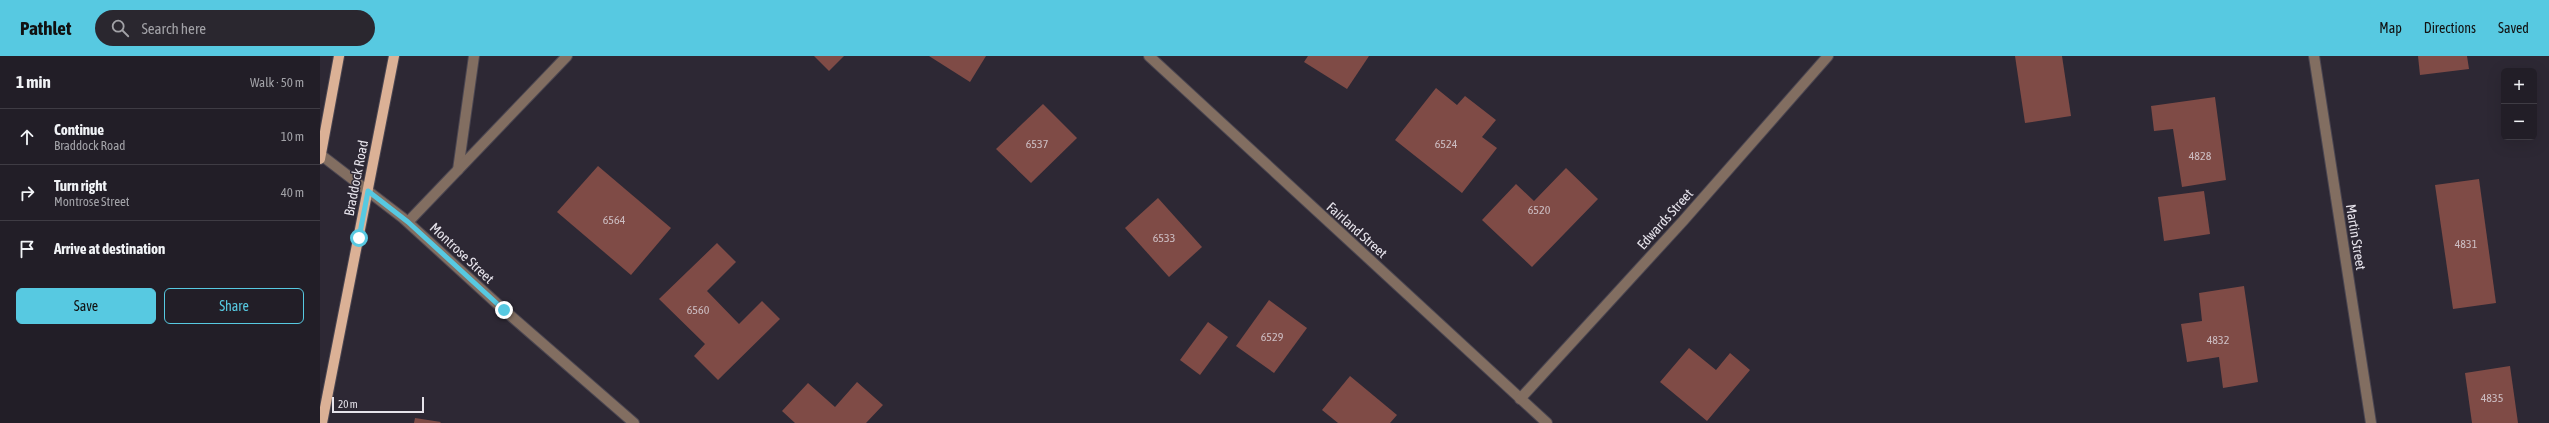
<!DOCTYPE html>
<meta charset="utf-8">
<style>
body{margin:0;font-family:"Asap Condensed",sans-serif;background:#2a272f;color:#f1f3f6}
.controls{position:absolute;right:12px;top:12px;display:grid;overflow:hidden;border-radius:6px;box-shadow:0 4px 16px #0002}
.controls button{width:36px;height:36px;display:grid;place-items:center;padding:0;border:0;border-bottom:1px solid #3f3c44;background:#221e27;color:#f1f3f6;font:20px sans-serif}
.scale{position:absolute;left:12px;bottom:10px;width:92px;box-sizing:border-box;padding-left:4px;border:2px solid #e6e3eb;border-top:0;font-size:11px;line-height:14px;white-space:nowrap;color:#e6e3eb;-webkit-text-stroke:3px #2d2834;paint-order:stroke}
.stop{position:absolute;width:12px;height:12px;margin:-9px;border:3px solid #57c9e1;border-radius:50%;background:#fff}
.stop.end{background:#57c9e1;border-color:#fff;box-shadow:0 1px 4px #0008}
.list{margin:0;padding:0;list-style:none}
h2{display:flex;justify-content:space-between;align-items:center;height:52px;margin:0;padding:0 16px;font-size:17px}
h2 small{font-size:13px;font-weight:400;color:#a2a2a7}
.list li{display:grid;grid-template-columns:26px 1fr auto;gap:12px;align-items:center;box-sizing:border-box;height:56px;padding:0 16px;border-top:1px solid #3f3c44}
.list b{display:block;font-size:15px;white-space:nowrap}
.list p{margin:0;font-size:13px;white-space:nowrap;color:#a2a2a7}
.list em{font-size:13px;font-style:normal;color:#a2a2a7}
.actions{display:flex;gap:8px;padding:12px 16px}
.actions a{flex:1;padding:9px 0;border:1px solid #57c9e1;border-radius:6px;text-align:center;font-size:14px;color:#57c9e1}
.actions .main{background:#57c9e1;color:#111}
.icon{flex:none;width:22px;height:22px;fill:none;stroke:currentColor;stroke-width:2;stroke-linecap:round;stroke-linejoin:round}
.map{position:relative;flex:none;width:2229px;height:367px;overflow:hidden}
header{display:flex;align-items:center;gap:24px;box-sizing:border-box;height:56px;padding:0 20px;background:#57c9e1;color:#111}
header strong{font-size:19px}
nav{display:flex;gap:22px;margin-inline-start:auto;font-size:14px}
.search{width:280px;height:36px;background:#2a272f;display:flex;align-items:center;gap:10px;box-sizing:border-box;padding:0 14px;border-radius:22px;color:#a2a2a7;font-size:15px}
main{display:flex}
aside{flex:1;background:#221e27}
.map>svg:first-child{display:block}
</style>
<header>
<strong>Pathlet</strong>
<div class="search"><svg class="icon" aria-label="search" viewBox="0 0 24 24"><circle cx="10" cy="10" r="6"/><path d="M15 15l6 6"/></svg>Search here</div>
<nav><a>Map</a><a>Directions</a><a>Saved</a></nav>
</header>
<main>
<aside>
<h2>1 min<small>Walk · 50 m</small></h2>
<ul class="list">
<li><svg class="icon" aria-label="ahead" viewBox="0 0 24 24"><path d="M12 20V5M6 11l6-6 6 6"/></svg><div><b>Continue</b><p>Braddock Road</p></div><em>10 m</em></li>
<li><svg class="icon" aria-label="right" viewBox="0 0 24 24"><path d="M7 20v-9h11M14 6l5 5-5 5"/></svg><div><b>Turn right</b><p>Montrose Street</p></div><em>40 m</em></li>
<li><svg class="icon" aria-label="arrive" viewBox="0 0 24 24"><path d="M6 21V4h12l-3 4 3 4H6"/></svg><div><b>Arrive at destination</b></div></li>
</ul>
<div class="actions"><a class="main">Save</a><a>Share</a></div>
</aside>
<div class="map">
<svg width="2229" height="367" viewBox="0 0 2229 367">
<rect width="100%" height="100%" fill="#2d2834"/>
<g fill="#7f4b46">
<polygon points="494,0 524,0 509,15"/>
<polygon points="609,0 666,0 650,26"/>
<polygon points="988,0 1049,0 1027,33 984,6"/>
<polygon points="1695,0 1742,0 1751,60 1705,67"/>
<polygon points="2098,0 2147,0 2149,13 2100,19"/>
<polygon points="1116,32 1137,49 1145,40 1176,64 1162,81 1177,92 1142,137 1075,84"/>
<polygon points="1895,41 1906,124 1862,131 1853,73 1834,75 1831,50"/>
<polygon points="723,48 757,82 711,127 676,93"/>
<polygon points="278,110 351,172 311,219 237,156"/>
<polygon points="1246,112 1278,143 1212,211 1162,164 1196,128 1214,145"/>
<polygon points="2159,123 2176,247 2133,253 2115,129"/>
<polygon points="1884,135 1890,178 1844,185 1838,141"/>
<polygon points="838,142 882,191 849,221 805,172"/>
<polygon points="397,187 416,206 387,235 419,268 442,245 460,263 398,324 374,300 385,288 339,243"/>
<polygon points="1924,230 1938,326 1903,332 1899,301 1867,306 1861,268 1882,265 1879,237"/>
<polygon points="949,244 987,272 954,317 916,290"/>
<polygon points="888,266 908,281 880,319 860,304"/>
<polygon points="1369,292 1396,314 1410,297 1430,314 1387,365 1340,326"/>
<polygon points="2190,310 2198,367 2152,367 2145,317"/>
<polygon points="1030,320 1077,359 1070,367 1018,367 1002,354"/>
<polygon points="537,326 563,349 546,367 475,367 462,355 488,327 515,351"/>
<polygon points="95,362 121,366 120,367 94,367"/>
</g>
<g fill="none" stroke-linecap="round" stroke-linejoin="round">
<defs>
<g id="minor">
<polyline points="829,0 1227,367"/>
<polyline points="1994,0 2051,367"/>
<polyline points="1,99 83,162 184,254 314,367"/>
<polyline points="138,114 154,0"/>
<polyline points="88,166 247,0"/>
<polyline points="1200,343 1363,165 1508,0"/>
</g>
<g id="major">
<polyline points="0,103 19,0"/>
<polyline points="2,367 74,0"/>
</g>
</defs>
<use href="#minor" stroke="#4b4651" stroke-width="12"/>
<use href="#major" stroke="#4b4651" stroke-width="12"/>
<use href="#minor" stroke="#826e61" stroke-width="10"/>
<use href="#major" stroke="#dbb196" stroke-width="10"/>
</g>
<g fill="none" stroke-linecap="round" stroke-linejoin="round">
<polyline stroke="#57c9e1" stroke-width="5" points="39,182 48,135 88,166 184,254"/>
</g>
<g text-anchor="middle" dominant-baseline="central" stroke-width="3" stroke-linejoin="round" paint-order="stroke">
<g font-size="12" fill="#ccbdc2">
<text x="717" y="88">6537</text>
<text x="1126" y="88">6524</text>
<text x="1880" y="100">4828</text>
<text x="1219" y="154">6520</text>
<text x="294" y="164">6564</text>
<text x="844" y="182">6533</text>
<text x="2146" y="188">4831</text>
<text x="378" y="254">6560</text>
<text x="952" y="281">6529</text>
<text x="1898" y="284">4832</text>
<text x="2172" y="342">4835</text>
</g>
<g font-size="14" fill="#e6e3eb" stroke="#2d2834">
<text transform="translate(36 122) rotate(-79)">Braddock Road</text>
<text transform="translate(1345 163) rotate(-48)">Edwards Street</text>
<text transform="translate(1037 174) rotate(42)">Fairland Street</text>
<text transform="translate(2036 181) rotate(81)">Martin Street</text>
<text transform="translate(142 197) rotate(43)">Montrose Street</text>
</g>
</g>
</svg>
<div class="controls">
<button>+</button>
<button>−</button>
</div>
<div class="scale">20 m</div>
<div class="stop" style="left:39px;top:182px"></div>
<div class="stop end" style="left:184px;top:254px"></div>
</div>
</main>
